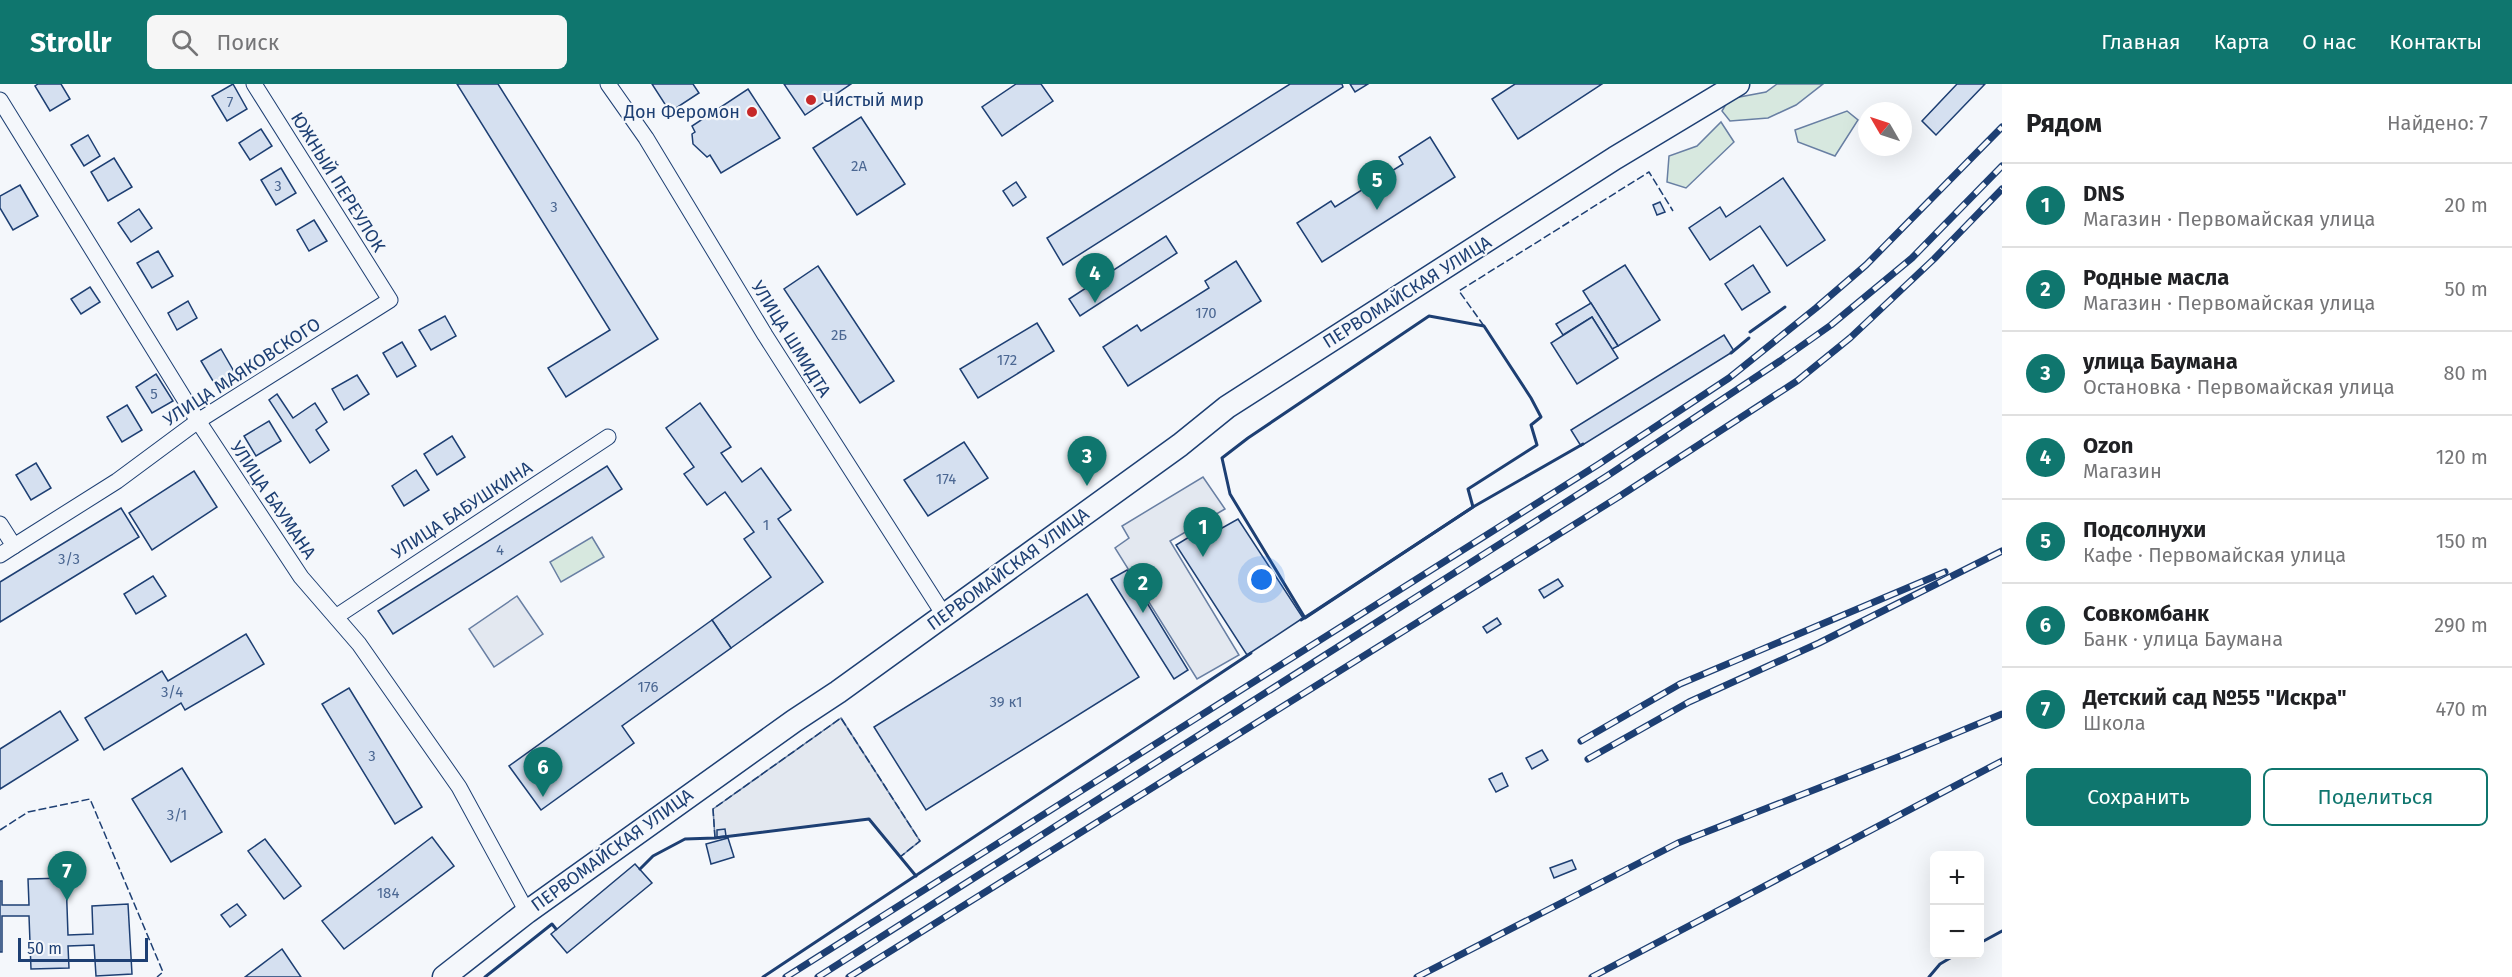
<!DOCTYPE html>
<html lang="ru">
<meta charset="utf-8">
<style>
body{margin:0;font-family:"Fira Sans",sans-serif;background:#f6f6f6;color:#202124}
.controls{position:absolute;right:18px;bottom:18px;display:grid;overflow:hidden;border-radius:9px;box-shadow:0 6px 24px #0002}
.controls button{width:54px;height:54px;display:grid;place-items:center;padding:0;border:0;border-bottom:2px solid #e0e0e0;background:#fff;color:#202124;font:30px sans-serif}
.compass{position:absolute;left:1858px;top:18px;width:54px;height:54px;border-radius:50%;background:#fff;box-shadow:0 6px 24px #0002;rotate:309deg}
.scale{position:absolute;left:18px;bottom:15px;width:130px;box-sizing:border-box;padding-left:6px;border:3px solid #1d3f73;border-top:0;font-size:16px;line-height:21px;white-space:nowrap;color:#1d3f73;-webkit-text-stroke:4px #f4f7fb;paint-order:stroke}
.you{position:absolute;left:1262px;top:496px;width:21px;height:21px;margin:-15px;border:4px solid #fff;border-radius:50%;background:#1a73e8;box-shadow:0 0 0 9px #1a73e833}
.badge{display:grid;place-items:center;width:39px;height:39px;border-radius:50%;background:#0f766e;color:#fff;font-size:20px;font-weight:700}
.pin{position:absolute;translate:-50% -50px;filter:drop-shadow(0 2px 3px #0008)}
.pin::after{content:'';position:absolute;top:32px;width:21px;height:18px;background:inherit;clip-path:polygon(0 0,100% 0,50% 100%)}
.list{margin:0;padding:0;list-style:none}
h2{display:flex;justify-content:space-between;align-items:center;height:78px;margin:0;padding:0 24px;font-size:26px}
h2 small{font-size:20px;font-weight:400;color:#757577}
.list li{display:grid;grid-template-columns:39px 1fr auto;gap:18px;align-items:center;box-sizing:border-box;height:84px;padding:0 24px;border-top:2px solid #e0e0e0}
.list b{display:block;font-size:22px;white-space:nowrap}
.list p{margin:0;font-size:20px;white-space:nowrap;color:#757577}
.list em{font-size:20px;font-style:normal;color:#757577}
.actions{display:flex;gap:12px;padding:18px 24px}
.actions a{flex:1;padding:14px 0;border:2px solid #0f766e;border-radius:9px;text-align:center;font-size:21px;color:#0f766e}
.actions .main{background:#0f766e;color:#fff}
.icon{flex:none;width:33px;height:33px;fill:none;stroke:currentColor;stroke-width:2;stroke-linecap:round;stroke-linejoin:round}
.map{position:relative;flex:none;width:2002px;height:893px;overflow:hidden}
header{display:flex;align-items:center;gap:36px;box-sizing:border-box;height:84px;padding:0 30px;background:#0f766e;color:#fff}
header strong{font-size:28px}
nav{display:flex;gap:33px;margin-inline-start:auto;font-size:21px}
.search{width:420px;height:54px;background:#f6f6f6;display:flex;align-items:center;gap:15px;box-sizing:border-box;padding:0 21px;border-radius:9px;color:#757577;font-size:22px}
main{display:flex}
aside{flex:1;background:#fff}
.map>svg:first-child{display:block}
</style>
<header>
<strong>Strollr</strong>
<div class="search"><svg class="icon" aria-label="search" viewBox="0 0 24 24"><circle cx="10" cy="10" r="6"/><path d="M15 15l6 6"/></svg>Поиск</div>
<nav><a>Главная</a><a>Карта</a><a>О нас</a><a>Контакты</a></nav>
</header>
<main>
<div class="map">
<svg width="2002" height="893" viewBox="0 0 2002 893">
<rect width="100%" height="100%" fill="#f4f7fb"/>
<g fill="#d7e8df" stroke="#687fa3" stroke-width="1.5">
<polygon points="1777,0 1823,0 1796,21 1768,34 1730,37 1722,27 1729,15 1766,8"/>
<polygon points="1847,27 1858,36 1835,72 1798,58 1795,46"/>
<polygon points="1721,38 1734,58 1686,104 1667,98 1669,72 1697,62"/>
<polygon points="592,453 604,473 561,498 550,478"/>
</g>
<g fill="#e3e8f0" stroke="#687fa3" stroke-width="1.5">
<polygon points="1203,393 1225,425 1170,457 1239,571 1197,595 1115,464 1129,454 1122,442"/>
<polygon points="517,512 543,550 494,583 469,545"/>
<polygon points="841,634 920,757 900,773 869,735 715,754 713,725"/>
</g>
<g fill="#d5e0f0" stroke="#1d3f73" stroke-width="1.5">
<polygon points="38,0 61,0 70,15 50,27 35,2"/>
<polygon points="233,0 247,25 227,37 212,12"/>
<polygon points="457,0 498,0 658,255 566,313 548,284 610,246"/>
<polygon points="652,0 693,0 699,9 670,28"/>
<polygon points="784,0 851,0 805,31"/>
<polygon points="1016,0 1041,0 1053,17 1002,52 982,23"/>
<polygon points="1290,0 1342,0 1343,3 1063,181 1047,154"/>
<polygon points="1350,0 1368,0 1355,8"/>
<polygon points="1515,0 1602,0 1518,55 1492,15"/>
<polygon points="1957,0 1985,0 1936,51 1922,37"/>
<polygon points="748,5 780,54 721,89 710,71 707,73 693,60 692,50 695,48 692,42"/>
<polygon points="861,33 905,100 857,131 813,64"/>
<polygon points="261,45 272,62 250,76 239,59"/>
<polygon points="88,51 100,72 84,82 71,61"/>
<polygon points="1430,53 1455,93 1322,178 1297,139 1331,117 1335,123 1403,80 1399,73"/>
<polygon points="114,74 132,103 108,117 91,88"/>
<polygon points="281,84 296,109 276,121 261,96"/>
<polygon points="1783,94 1825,156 1787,182 1760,142 1710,176 1689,144 1720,123 1726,133"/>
<polygon points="1016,98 1026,113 1013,122 1003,107"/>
<polygon points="20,101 38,132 13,146 0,124 0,112"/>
<polygon points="1660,118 1665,128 1657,131 1653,121"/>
<polygon points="139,125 152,144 131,158 118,139"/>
<polygon points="314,136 327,157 309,167 297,146"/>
<polygon points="1166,152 1177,169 1080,232 1069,215"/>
<polygon points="158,167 173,192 152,204 137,179"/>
<polygon points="1236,177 1261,217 1128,302 1103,263 1137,241 1141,247 1209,204 1205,197"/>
<polygon points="1625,181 1660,236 1618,262 1583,207"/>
<polygon points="1753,181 1770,208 1742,226 1725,200"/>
<polygon points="818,182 894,297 860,319 784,205"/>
<polygon points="90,203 100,218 81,230 71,215"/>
<polygon points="188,217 197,234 177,246 168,229"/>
<polygon points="1591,219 1618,262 1612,265 1592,233 1563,251 1556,240"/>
<polygon points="445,232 456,252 431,266 419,246"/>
<polygon points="1592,233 1618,274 1577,300 1551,259"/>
<polygon points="1037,239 1054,267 978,314 960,285"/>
<polygon points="1724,251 1734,267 1581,362 1571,346"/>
<polygon points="402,258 416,282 397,293 383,269"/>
<polygon points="221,265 236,291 216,302 201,277"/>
<polygon points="156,290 173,317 152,329 136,303"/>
<polygon points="357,291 369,310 344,326 332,305"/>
<polygon points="277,310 293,334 315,319 327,338 316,346 329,366 310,379 269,316"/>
<polygon points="700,319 731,363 721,369 742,398 761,384 791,426 778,435 823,498 731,564 712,536 771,493 744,455 754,448 725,408 707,421 684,390 694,383 666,344"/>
<polygon points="127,321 142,346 122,358 107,333"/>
<polygon points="269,337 281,357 256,372 244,352"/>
<polygon points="452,352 465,373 437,391 424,370"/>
<polygon points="964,358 988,394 928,432 904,396"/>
<polygon points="36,379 51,404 31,416 16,391"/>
<polygon points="607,382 622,405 393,550 378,527"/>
<polygon points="416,386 429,406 404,422 392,402"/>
<polygon points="194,387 217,423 152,466 129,429"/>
<polygon points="121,424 139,453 0,538 0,498"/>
<polygon points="1238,435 1303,534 1247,571 1176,461 1194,450 1199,457"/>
<polygon points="1127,486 1188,586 1174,595 1111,495"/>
<polygon points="153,492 166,512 136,530 124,510"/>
<polygon points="1558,495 1563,502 1544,514 1539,506"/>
<polygon points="1087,510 1139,593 926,726 874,643"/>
<polygon points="1497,534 1501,540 1487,549 1483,543"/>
<polygon points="712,536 731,564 622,642 634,659 541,726 509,682"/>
<polygon points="246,550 264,580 185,626 181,619 104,666 85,634 162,587 168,597"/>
<polygon points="349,604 422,723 395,740 322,620"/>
<polygon points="60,627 78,656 0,705 0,665"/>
<polygon points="1542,666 1548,676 1532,685 1526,674"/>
<polygon points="182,684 222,748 171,778 132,715"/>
<polygon points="1502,689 1508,702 1496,708 1489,695"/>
<polygon points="725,745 726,752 717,753 717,746"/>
<polygon points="432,753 454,782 344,865 322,837"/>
<polygon points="728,754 734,773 711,780 706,760"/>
<polygon points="265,755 301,802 284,815 248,767"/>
<polygon points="1572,776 1576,785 1554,794 1550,784"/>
<polygon points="635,780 652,799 567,869 551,850"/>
<polygon points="66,794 68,851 93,850 92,822 128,820 132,890 96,892 94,861 68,862 69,884 31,885 29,832 2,832 2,868 0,868 0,797 2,797 2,821 29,821 28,795"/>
<polygon points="237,820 246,831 230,843 221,831"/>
<polygon points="282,865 301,893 245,893"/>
</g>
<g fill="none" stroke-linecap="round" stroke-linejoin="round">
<defs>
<g id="minor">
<polyline points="608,0 646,54 765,251 944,531"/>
<polyline points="0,16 198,337 301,493 359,560 459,703 527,828"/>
<polyline points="0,440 14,462 117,397 198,337 390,216 254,0"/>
<polyline points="0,471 14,462"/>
<polyline points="337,532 608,353"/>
</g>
<polyline id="secondary" points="444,893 527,828 794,637 838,608 1180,361 1227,323 1615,74 1738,0"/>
</defs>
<use href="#minor" stroke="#1d3f73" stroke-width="17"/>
<use href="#secondary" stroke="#1d3f73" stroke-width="25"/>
<use href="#minor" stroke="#f4f7fb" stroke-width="15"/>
<use href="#secondary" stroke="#f4f7fb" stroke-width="22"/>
<defs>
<g id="rail">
<polyline points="1581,657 1680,600 1945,488"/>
<polyline points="1588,675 1689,618 1819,559 2002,467"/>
<polyline points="786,893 1599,380 1729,294 1816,224 1866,181 2002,43"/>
<polyline points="818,893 1607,392 1780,277 1831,241 1912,174 2002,82"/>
<polyline points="849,893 1620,412 1797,297 1850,254 1934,175 2002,105"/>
<polyline points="1417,893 1678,759 1903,671 2002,630"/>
<polyline points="1592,893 2002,677"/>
</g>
</defs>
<use href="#rail" stroke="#1d3f73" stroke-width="7"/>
<use href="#rail" stroke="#f4f7fb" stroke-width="4.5" stroke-dasharray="14" stroke-linecap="butt"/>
<g stroke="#1d3f73" stroke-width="1.5" stroke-dasharray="8 3" stroke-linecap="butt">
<polyline points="1484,242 1459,207 1649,88 1673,127"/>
<polyline points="0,746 28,728 90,715 163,888 157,893"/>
<polyline points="715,754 713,725 841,634 920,757 900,773"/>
</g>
<g stroke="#1d3f73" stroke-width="3">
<polygon points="1429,232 1484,242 1531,314 1541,333 1531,341 1537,361 1468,405 1473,423 1305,534 1230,410 1222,374 1248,354"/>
<polyline points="1750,248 1785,223"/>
<polyline points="1731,269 1749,254"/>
<polyline points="1301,536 1473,423 1583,360"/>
<polyline points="640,785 653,772 685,755 715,754 869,735 916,792"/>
<polyline points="1980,859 2002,847"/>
<polyline points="485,893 552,840 556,845"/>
<polyline points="763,893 1251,569"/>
<polyline points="1929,893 1940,880 1957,870"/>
</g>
</g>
<g fill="#c62828" stroke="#f4f7fb" stroke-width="2">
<circle cx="811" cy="16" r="6"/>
<circle cx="752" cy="28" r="6"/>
</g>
<g text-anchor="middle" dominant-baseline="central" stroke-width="4.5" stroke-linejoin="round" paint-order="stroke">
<g font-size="15" fill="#4b6792">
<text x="230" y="18">7</text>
<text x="859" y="82">2А</text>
<text x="278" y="102">3</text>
<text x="554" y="123">3</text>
<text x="1206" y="229">170</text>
<text x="839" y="251">2Б</text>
<text x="1007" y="276">172</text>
<text x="154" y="310">5</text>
<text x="946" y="395">174</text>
<text x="766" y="441">1</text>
<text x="500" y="466">4</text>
<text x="69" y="475">3/3</text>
<text x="648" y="603">176</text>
<text x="172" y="608">3/4</text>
<text x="1006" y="618">39 к1</text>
<text x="372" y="672">3</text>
<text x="177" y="731">3/1</text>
<text x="388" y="809">184</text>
</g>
<g font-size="18" fill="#1d3f73" stroke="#f4f7fb" text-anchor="start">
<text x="823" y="16">Чистый мир</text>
<text x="740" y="28" text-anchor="end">Дон Феромон</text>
</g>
<g font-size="18" fill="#1d3f73" stroke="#f4f7fb">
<text transform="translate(338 98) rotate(58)">ЮЖНЫЙ ПЕРЕУЛОК</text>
<text transform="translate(1407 208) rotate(-32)">ПЕРВОМАЙСКАЯ УЛИЦА</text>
<text transform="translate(791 255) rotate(58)">УЛИЦА ШМИДТА</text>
<text transform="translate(242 288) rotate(-33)">УЛИЦА МАЯКОВСКОГО</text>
<text transform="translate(273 416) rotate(56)">УЛИЦА БАУМАНА</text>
<text transform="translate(462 426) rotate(-33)">УЛИЦА БАБУШКИНА</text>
<text transform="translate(1008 485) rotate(-36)">ПЕРВОМАЙСКАЯ УЛИЦА</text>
<text transform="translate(612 766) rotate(-36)">ПЕРВОМАЙСКАЯ УЛИЦА</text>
</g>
</g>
</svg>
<div class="controls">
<button>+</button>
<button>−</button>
</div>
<svg class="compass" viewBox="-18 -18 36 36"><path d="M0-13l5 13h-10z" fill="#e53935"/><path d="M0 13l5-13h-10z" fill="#757577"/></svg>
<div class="scale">50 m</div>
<div class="you"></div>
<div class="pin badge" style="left:1203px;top:473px">1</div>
<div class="pin badge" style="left:1143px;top:529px">2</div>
<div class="pin badge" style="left:1087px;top:402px">3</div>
<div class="pin badge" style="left:1095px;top:219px">4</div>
<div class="pin badge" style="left:1377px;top:126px">5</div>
<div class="pin badge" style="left:543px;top:713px">6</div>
<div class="pin badge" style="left:67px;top:817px">7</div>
</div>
<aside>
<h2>Рядом<small>Найдено: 7</small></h2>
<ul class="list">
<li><span class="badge">1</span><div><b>DNS</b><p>Магазин · Первомайская улица</p></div><em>20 m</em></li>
<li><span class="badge">2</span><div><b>Родные масла</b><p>Магазин · Первомайская улица</p></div><em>50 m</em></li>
<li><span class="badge">3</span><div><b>улица Баумана</b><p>Остановка · Первомайская улица</p></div><em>80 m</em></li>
<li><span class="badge">4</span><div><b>Ozon</b><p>Магазин</p></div><em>120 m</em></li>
<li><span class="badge">5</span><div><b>Подсолнухи</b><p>Кафе · Первомайская улица</p></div><em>150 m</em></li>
<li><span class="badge">6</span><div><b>Совкомбанк</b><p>Банк · улица Баумана</p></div><em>290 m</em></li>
<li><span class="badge">7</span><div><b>Детский сад №55 &quot;Искра&quot;</b><p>Школа</p></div><em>470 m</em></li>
</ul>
<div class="actions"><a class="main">Сохранить</a><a>Поделиться</a></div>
</aside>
</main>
